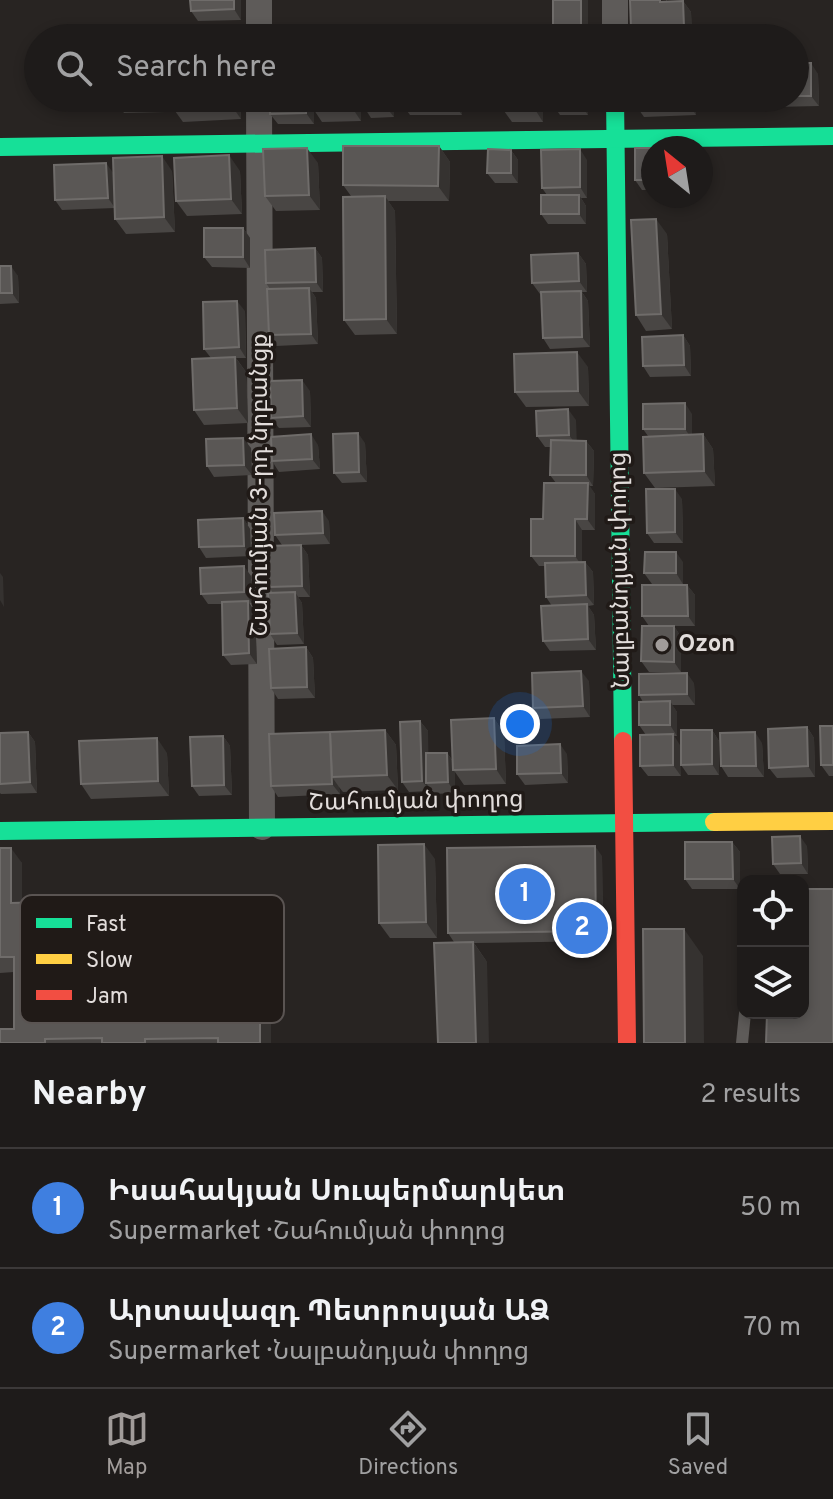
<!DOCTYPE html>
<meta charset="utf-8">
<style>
body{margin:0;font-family:Overpass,"Noto Sans Armenian",sans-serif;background:#2b2827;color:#f1f3f6}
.controls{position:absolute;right:24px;bottom:24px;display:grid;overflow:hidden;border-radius:16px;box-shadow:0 4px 12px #0003}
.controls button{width:72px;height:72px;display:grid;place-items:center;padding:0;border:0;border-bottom:2px solid #3c3939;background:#1e1b1a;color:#f1f3f6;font:40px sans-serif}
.compass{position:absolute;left:641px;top:136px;width:72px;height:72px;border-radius:50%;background:#1e1b1a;box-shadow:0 4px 12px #0003;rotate:330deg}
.you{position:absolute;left:520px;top:724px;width:28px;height:28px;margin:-20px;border:6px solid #fff;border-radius:50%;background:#1a73e8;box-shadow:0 0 0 12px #1a73e833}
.badge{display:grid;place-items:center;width:52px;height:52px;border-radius:50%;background:#a19c9a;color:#fff;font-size:26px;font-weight:700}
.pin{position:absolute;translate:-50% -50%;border:4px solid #fff;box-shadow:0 2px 8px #0006}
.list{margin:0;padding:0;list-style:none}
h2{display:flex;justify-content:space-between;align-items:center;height:104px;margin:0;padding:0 32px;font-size:34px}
h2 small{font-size:26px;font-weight:400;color:#a1a1a2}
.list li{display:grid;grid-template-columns:52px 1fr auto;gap:24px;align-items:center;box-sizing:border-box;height:120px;padding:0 32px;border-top:2px solid #3c3939}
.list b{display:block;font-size:30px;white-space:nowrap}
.list p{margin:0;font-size:26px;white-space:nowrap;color:#a1a1a2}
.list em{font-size:26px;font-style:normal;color:#a1a1a2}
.icon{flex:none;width:44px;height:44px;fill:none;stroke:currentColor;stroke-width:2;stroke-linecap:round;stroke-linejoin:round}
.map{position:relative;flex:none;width:833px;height:1043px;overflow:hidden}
.search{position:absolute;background:#1e1b1a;box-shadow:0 4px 12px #0003;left:24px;right:24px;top:24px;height:88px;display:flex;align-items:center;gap:20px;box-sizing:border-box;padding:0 28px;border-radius:44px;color:#a1a1a2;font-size:30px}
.sheet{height:344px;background:#1e1b1a}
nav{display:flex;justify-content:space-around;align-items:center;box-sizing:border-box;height:112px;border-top:2px solid #3c3939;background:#1e1b1a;font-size:22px;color:#a1a1a2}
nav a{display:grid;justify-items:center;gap:4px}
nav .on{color:#a19c9a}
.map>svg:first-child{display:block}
</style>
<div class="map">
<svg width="833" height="1043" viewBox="0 0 833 1043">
<rect width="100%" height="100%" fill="#282422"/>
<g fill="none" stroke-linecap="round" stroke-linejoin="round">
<polyline stroke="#5e5b59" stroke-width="12" points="742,1043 745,1013"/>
<g stroke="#5e5b59" stroke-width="26">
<polyline points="259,38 259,0"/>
<polyline points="615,38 615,0"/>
<polyline points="259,98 262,827"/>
</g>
<g stroke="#16e098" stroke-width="18">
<polyline points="615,98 623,741"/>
<polyline points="0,147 833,136"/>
<polyline points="0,831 714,822"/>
</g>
<polyline stroke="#ffcf43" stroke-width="18" points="714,822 833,821"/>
<polyline stroke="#f24e42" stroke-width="18" points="623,741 627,1043"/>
</g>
<g fill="#494644" fill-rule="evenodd">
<polygon points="241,0 241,20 198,21 191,11"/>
<polygon points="667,0 667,2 683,1 691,12 692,38 637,38 631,29"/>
<polygon points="795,63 818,74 819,106 774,107 768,98 795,98"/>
<polygon points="60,98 106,98 107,111 67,112 60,102"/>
<polygon points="166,98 166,112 124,113 117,103"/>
<polygon points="240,98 241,119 183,122 175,111"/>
<polygon points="361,98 361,121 322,122 314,110 314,124 278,124 270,114"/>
<polygon points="394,98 394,117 371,118 364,107"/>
<polygon points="399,98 462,98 462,115 410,115 399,100"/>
<polygon points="543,98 543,122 512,122 504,111"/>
<polygon points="553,98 588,98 588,115 560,115 553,105"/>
<polygon points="637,98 695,98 696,115 644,117 637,107"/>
<polygon points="439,146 450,162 449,201 388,201 395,211 397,334 355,335 344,320 351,196 343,185"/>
<polygon points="653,148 653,190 642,190 635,180"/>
<polygon points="511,150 518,160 518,183 495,183 487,173"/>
<polygon points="587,160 587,198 581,198 586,206 586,224 548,224 541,214 547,195 542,188"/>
<polygon points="318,163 320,210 276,211 265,196"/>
<polygon points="172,171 175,232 126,234 115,219 115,208 62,210 55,200 113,173"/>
<polygon points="240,171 242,214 187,216 176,201"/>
<polygon points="243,228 250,238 250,268 212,267 204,257"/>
<polygon points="667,234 672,329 646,331 636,315"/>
<polygon points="315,248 322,258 323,292 312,292 316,298 318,344 276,346 269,335 270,289 266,283"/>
<polygon points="578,253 586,264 587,292 582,292 588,301 590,347 550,349 543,338 541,294 540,294 532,283"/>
<polygon points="0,266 18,276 19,303 0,304"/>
<polygon points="245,311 246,358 236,358 246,372 248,423 204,425 194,410 211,358 204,349"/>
<polygon points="683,335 690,346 691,376 650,377 643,366"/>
<polygon points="588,367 589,406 526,407 515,392"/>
<polygon points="310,391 311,427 279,428 271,418"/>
<polygon points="692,414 692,434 703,434 713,449 715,486 655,488 644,473 648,436 643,429"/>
<polygon points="576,420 576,440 586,441 594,451 593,486 589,486 595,494 595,530 582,530 582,562 585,562 593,572 594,605 588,606 594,615 596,650 550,651 543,641 552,606 546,597 545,566 539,566 531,556 556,483 550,475 551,447 545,447 537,436"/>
<polygon points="365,443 367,482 342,483 334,473"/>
<polygon points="318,445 320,469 279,472 272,461"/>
<polygon points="251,448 252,475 214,477 207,466"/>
<polygon points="682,499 683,543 654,543 647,533"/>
<polygon points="243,518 250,529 251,556 206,558 199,547"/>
<polygon points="329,521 330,544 301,545 308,555 310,597 298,597 302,603 304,644 277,645 270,634 273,593 269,587 282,545 275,535"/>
<polygon points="683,562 683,584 652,584 644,573"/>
<polygon points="251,576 252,603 249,603 255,612 257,664 231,665 223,655 222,604 208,604 201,594"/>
<polygon points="687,585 695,595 695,626 674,626 681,637 681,672 649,672 641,661 649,626 642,616"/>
<polygon points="306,647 313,658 315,698 278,699 271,688"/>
<polygon points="589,681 590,717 540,719 533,708"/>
<polygon points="694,683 695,705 672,705 677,712 677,736 674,736 681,776 648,776 640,766 646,735 639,725 643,702 639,695"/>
<polygon points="494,718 504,734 506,784 464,785 455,772 455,793 434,794 430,788 430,791 409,792 402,782 420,721 428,731 428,753 447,753 453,761"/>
<polygon points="833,726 833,776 829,776 821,765"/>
<polygon points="807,727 814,738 815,777 777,778 769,768"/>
<polygon points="385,730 396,745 398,790 343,792 339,787 340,794 278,797 271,786"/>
<polygon points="712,730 719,741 719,775 688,775 681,765"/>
<polygon points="28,732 35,742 37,793 1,794 0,793 0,733"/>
<polygon points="223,736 230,746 232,795 199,796 192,786"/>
<polygon points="762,743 764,777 728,777 721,766"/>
<polygon points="167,753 169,796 91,799 81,784"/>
<polygon points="567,754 568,783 525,785 517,774"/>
<polygon points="732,842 740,852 740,889 692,889 685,879"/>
<polygon points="807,846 808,874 780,874 773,864"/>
<path d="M0,848L22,863V902L55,918L56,998H118L231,915L232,976H260L271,991V1043H0L14,1029V972L0,973ZM185,977H219L220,1019H186Z"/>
<polygon points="602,856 603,941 474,943 487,962 454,942 448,933"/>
<polygon points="435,859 437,938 390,938 379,923"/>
</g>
<g fill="#353230">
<polygon points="234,0 241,0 241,20 234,9"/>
<rect x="581" y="0" width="7" height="38"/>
<polygon points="683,1 691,12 692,38 684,27"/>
<polygon points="811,63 818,74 819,106 811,96"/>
<polygon points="99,98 106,98 107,111 99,100"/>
<polygon points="159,98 166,98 166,112 159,101"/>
<polygon points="233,98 240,98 241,119 234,109"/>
<polygon points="306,98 314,98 312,106 314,110 314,124 306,113"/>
<polygon points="351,98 361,98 361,121 351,106"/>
<polygon points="386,98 394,98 394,117 386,107"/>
<polygon points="451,98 462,98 462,115 451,100"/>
<polygon points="536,98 543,98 543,122 536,111"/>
<polygon points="581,98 588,98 588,115 581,105"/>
<polygon points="689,98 695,98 696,115 689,104"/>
<polygon points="439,146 450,162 449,201 438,186"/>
<polygon points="307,148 318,163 320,210 309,195"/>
<polygon points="580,149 587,160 587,198 580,187"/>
<polygon points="511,150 518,160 518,183 511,173"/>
<polygon points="229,155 240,171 242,214 231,199"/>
<polygon points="162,156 172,171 175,232 164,217"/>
<polygon points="106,163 114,174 115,208 108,198"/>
<polygon points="579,195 586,206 586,224 579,214"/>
<polygon points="385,196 395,211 397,334 386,319"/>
<polygon points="656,219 667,234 672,329 661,314"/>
<polygon points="243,228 250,238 250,268 243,257"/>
<polygon points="315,248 322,258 323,292 316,282"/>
<polygon points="578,253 586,264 587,292 579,281"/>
<polygon points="11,266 18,276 19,303 12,293"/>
<polygon points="309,288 316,298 318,344 311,334"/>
<polygon points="581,291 588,301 590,347 582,337"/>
<polygon points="237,301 245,311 246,358 239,347"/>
<polygon points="683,335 690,346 691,376 684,365"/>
<polygon points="577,352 588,367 589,406 578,391"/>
<polygon points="235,357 246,372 248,423 237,408"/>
<polygon points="302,380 310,391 311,427 303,416"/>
<polygon points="685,403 692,414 692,439 685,429"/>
<polygon points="568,409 576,420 577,446 569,435"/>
<polygon points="358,433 365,443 367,482 359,472"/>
<polygon points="311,434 318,445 320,469 312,459"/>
<polygon points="703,434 713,449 715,486 704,471"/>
<polygon points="243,438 251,448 252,475 244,465"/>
<polygon points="586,441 594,451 593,486 586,475"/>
<polygon points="588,483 595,494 595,530 587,519"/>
<polygon points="675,489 682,499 683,543 675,532"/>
<polygon points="322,511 329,521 330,544 323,533"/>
<polygon points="243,518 250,529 251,556 244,546"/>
<polygon points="575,519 582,530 582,566 575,556"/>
<polygon points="301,545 308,555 310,597 302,586"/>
<polygon points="676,552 683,562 683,584 676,573"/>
<polygon points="585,562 593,572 594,605 586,595"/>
<polygon points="244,566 251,576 252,603 244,592"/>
<polygon points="0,573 3,577 4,607 0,600"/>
<polygon points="687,585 695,595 695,626 688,616"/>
<polygon points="295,592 302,603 304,644 297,633"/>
<polygon points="248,601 255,612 257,664 249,653"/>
<polygon points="587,604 594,615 596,650 588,639"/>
<polygon points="674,626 681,637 681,672 674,662"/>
<polygon points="306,647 313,658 315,698 307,687"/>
<polygon points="581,671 589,681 590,717 583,706"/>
<polygon points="687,673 694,683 695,705 687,694"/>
<polygon points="670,701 677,712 677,736 670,725"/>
<polygon points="494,718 504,734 506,784 496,769"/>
<polygon points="420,721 428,731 429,783 426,783 430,788 430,791 422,781"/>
<polygon points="807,727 814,738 815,777 808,766"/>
<polygon points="385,730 396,745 398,790 387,775"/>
<polygon points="712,730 719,741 719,775 712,764"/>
<polygon points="28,732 35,742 37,793 30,782"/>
<polygon points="755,732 762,743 764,777 756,766"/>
<polygon points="673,734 680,745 681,776 673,765"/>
<polygon points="223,736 230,746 232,795 224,785"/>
<polygon points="157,738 167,753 169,796 158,781"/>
<polygon points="560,744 567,754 568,783 561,773"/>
<polygon points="447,753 454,763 453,770 455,772 455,793 448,782"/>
<polygon points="332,777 339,787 340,794 332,784"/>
<polygon points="800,836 807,846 808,874 801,863"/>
<polygon points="732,842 740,852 740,889 733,879"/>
<polygon points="424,844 435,859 437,938 426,922"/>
<polygon points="595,846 602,856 603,941 596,931"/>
<polygon points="11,848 22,863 22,918 11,903"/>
<polygon points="220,900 231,915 232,977 221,962"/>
<polygon points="45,902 55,918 56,1014 45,999"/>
<polygon points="684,929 703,956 704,1043 685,1043"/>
<polygon points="473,942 487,962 489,1043 476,1043"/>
<polygon points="174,962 185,977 186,1035 175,1019"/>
<polygon points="260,976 271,991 271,1043 260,1043"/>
</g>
<g fill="#5a5755" stroke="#6f6c6a" stroke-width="2">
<polygon points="190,0 234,0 234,9 191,11"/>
<rect x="553" y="0" width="28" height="38"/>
<polygon points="630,0 660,0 660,2 683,1 684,27 631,29"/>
<rect x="312" y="35" width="38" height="3"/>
<polygon points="233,36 233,38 188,38"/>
<rect x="795" y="63" width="16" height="33"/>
<polygon points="60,98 99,98 99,100 60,102"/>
<polygon points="116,98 159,98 159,101 117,103"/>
<polygon points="175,98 233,98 234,109 175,111"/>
<polygon points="270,98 306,98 306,113 270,114"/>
<rect x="312" y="98" width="39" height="8"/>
<rect x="364" y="98" width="22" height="9"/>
<rect x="399" y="98" width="52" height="2"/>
<rect x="504" y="98" width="32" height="13"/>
<rect x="553" y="98" width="28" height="7"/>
<polygon points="637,98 689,98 689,104 637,107"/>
<polygon points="343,146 439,146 438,186 343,185"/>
<polygon points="307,148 309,195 265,196 263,149"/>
<rect x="635" y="148" width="18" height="32"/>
<polygon points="488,149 511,150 511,173 487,173"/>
<polygon points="580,149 580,187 542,188 541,150"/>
<polygon points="229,155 231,199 176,201 174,158"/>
<polygon points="162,156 164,217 115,219 113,158"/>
<polygon points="106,163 108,198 55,200 54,165"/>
<rect x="541" y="195" width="38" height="19"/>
<polygon points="385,196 386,319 344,320 343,197"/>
<polygon points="656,219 661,314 636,315 631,220"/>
<rect x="204" y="228" width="39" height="29"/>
<polygon points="315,248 316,282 266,283 265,250"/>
<polygon points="578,253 579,281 532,283 531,255"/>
<polygon points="0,266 11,266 12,293 0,293"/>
<polygon points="309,288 311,334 269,335 267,289"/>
<polygon points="581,291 582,337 543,338 541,292"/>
<polygon points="237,301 239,347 204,349 203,302"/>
<polygon points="683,335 684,365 643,366 642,337"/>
<polygon points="577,352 578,391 515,392 514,354"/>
<polygon points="235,357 237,408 194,410 192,359"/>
<polygon points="302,380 303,416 271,418 270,381"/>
<polygon points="685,403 685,429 643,429 643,404"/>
<polygon points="568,409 569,435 537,436 536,411"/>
<polygon points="358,433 359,472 334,473 333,434"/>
<polygon points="311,434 312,459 272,461 271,437"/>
<polygon points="703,434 704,471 644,473 643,437"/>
<polygon points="243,438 244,465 207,466 206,439"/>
<polygon points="551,440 586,441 586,475 550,475"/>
<polygon points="544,483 588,483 587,519 575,519 575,556 531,556 531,519 543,519"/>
<polygon points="646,489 675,489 675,532 647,533"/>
<polygon points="322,511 323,533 275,535 274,513"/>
<polygon points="243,518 244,546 199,547 198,520"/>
<polygon points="301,545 302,586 269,587 267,546"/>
<polygon points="645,552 676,552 676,573 644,573"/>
<polygon points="585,562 586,595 546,597 545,563"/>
<polygon points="244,566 244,592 201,594 200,568"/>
<polygon points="642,585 687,585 688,616 642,616"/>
<polygon points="295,592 297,633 270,634 268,593"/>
<polygon points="248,601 249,653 223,655 222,602"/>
<polygon points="587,604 588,639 543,641 541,606"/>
<polygon points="642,626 674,626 674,662 641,661"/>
<polygon points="306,647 307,687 271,688 269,649"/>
<polygon points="581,671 583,706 533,708 532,673"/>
<polygon points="687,673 687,694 639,695 639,674"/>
<polygon points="670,701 670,725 639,725 639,702"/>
<polygon points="494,718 496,769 453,770 451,720"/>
<polygon points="420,721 422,781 402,782 400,722"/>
<polygon points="820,726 833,726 833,765 821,765"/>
<polygon points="807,727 808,766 769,768 768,729"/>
<polygon points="385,730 387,775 332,777 330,732"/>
<polygon points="681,730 712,730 712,764 681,765"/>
<polygon points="28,732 30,782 0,784 0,733"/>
<polygon points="330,732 332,784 271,786 269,734"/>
<polygon points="755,732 756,766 721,766 720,733"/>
<polygon points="673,734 673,765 640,766 640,735"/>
<polygon points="223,736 224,785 192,786 190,737"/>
<polygon points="157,738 158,781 81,784 79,741"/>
<polygon points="560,744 561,773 517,774 517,746"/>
<polygon points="426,753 447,753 448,782 426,783"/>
<polygon points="800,836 801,863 773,864 772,837"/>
<polygon points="685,842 732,842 733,879 685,879"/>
<polygon points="424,844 426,922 379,923 378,845"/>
<polygon points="595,846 596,931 448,933 447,848"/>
<polygon points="0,848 11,848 11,903 45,902 45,999 118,998 117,901 220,900 221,962 174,962 175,1019 220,1019 219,976 260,976 260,1043 218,1043 218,1038 145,1039 145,1043 102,1043 102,1038 45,1039 45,1043 0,1043 0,1029 14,1029 14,957 0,957"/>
<polygon points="803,889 833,889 833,1043 766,1043 767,1013 803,1013"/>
<polygon points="643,929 684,929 685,1043 644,1043"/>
<polygon points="473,942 476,1043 438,1043 434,943"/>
</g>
<circle fill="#a19c9a" stroke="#201a17" stroke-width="3" cx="662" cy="645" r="8"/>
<g text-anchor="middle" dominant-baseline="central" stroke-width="7" stroke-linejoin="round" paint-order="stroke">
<g font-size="24" fill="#e2dddb" stroke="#201a17">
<text transform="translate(261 485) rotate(-90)">Շահումյան 3-րդ նրբանցք</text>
<text transform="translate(621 570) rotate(-91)">Նալբանդյան փողոց</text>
<text transform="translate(416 802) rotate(-1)">Շահումյան փողոց</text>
</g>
<g font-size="24" font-weight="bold" fill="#e2dddb" stroke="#201a17" text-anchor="start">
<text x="678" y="645">Ozon</text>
</g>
</g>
<rect x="20" y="895" width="264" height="128" rx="12" fill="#201a17" stroke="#5a5452" stroke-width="2"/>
<rect x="36" y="918" width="36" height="10" fill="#16e098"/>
<rect x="36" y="954" width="36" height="10" fill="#ffcf43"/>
<rect x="36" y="990" width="36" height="10" fill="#f24e42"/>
<g font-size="22" fill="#e2dddb">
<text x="86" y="931">Fast</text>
<text x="86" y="967">Slow</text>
<text x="86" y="1003">Jam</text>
</g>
</svg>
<div class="controls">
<button><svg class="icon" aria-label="locate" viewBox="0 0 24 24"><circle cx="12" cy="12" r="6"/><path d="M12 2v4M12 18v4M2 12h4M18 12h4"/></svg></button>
<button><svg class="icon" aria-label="layers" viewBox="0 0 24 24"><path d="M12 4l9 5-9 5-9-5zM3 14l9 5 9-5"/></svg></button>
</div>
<svg class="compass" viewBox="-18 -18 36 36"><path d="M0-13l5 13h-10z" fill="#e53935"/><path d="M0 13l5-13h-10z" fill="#a1a1a2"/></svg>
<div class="you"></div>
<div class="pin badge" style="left:525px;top:894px;background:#3f7fe0">1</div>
<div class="pin badge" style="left:582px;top:928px;background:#3f7fe0">2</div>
<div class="search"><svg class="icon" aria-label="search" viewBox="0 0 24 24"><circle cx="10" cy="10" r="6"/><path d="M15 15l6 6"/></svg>Search here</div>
</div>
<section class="sheet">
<h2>Nearby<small>2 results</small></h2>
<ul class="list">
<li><span class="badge" style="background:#3f7fe0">1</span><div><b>Իսահակյան Սուպերմարկետ</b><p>Supermarket · Շահումյան փողոց</p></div><em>50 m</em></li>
<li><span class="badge" style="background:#3f7fe0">2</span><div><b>Արտավազդ Պետրոսյան ԱՁ</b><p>Supermarket · Նալբանդյան փողոց</p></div><em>70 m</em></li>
</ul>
</section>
<nav>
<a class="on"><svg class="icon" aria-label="map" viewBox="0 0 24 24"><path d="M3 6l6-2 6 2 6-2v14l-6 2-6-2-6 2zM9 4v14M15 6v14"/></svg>Map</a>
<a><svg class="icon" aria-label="directions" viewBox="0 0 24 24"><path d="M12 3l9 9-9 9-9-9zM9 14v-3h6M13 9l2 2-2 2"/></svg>Directions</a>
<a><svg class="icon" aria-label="saved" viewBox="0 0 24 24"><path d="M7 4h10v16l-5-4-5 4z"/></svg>Saved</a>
</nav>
